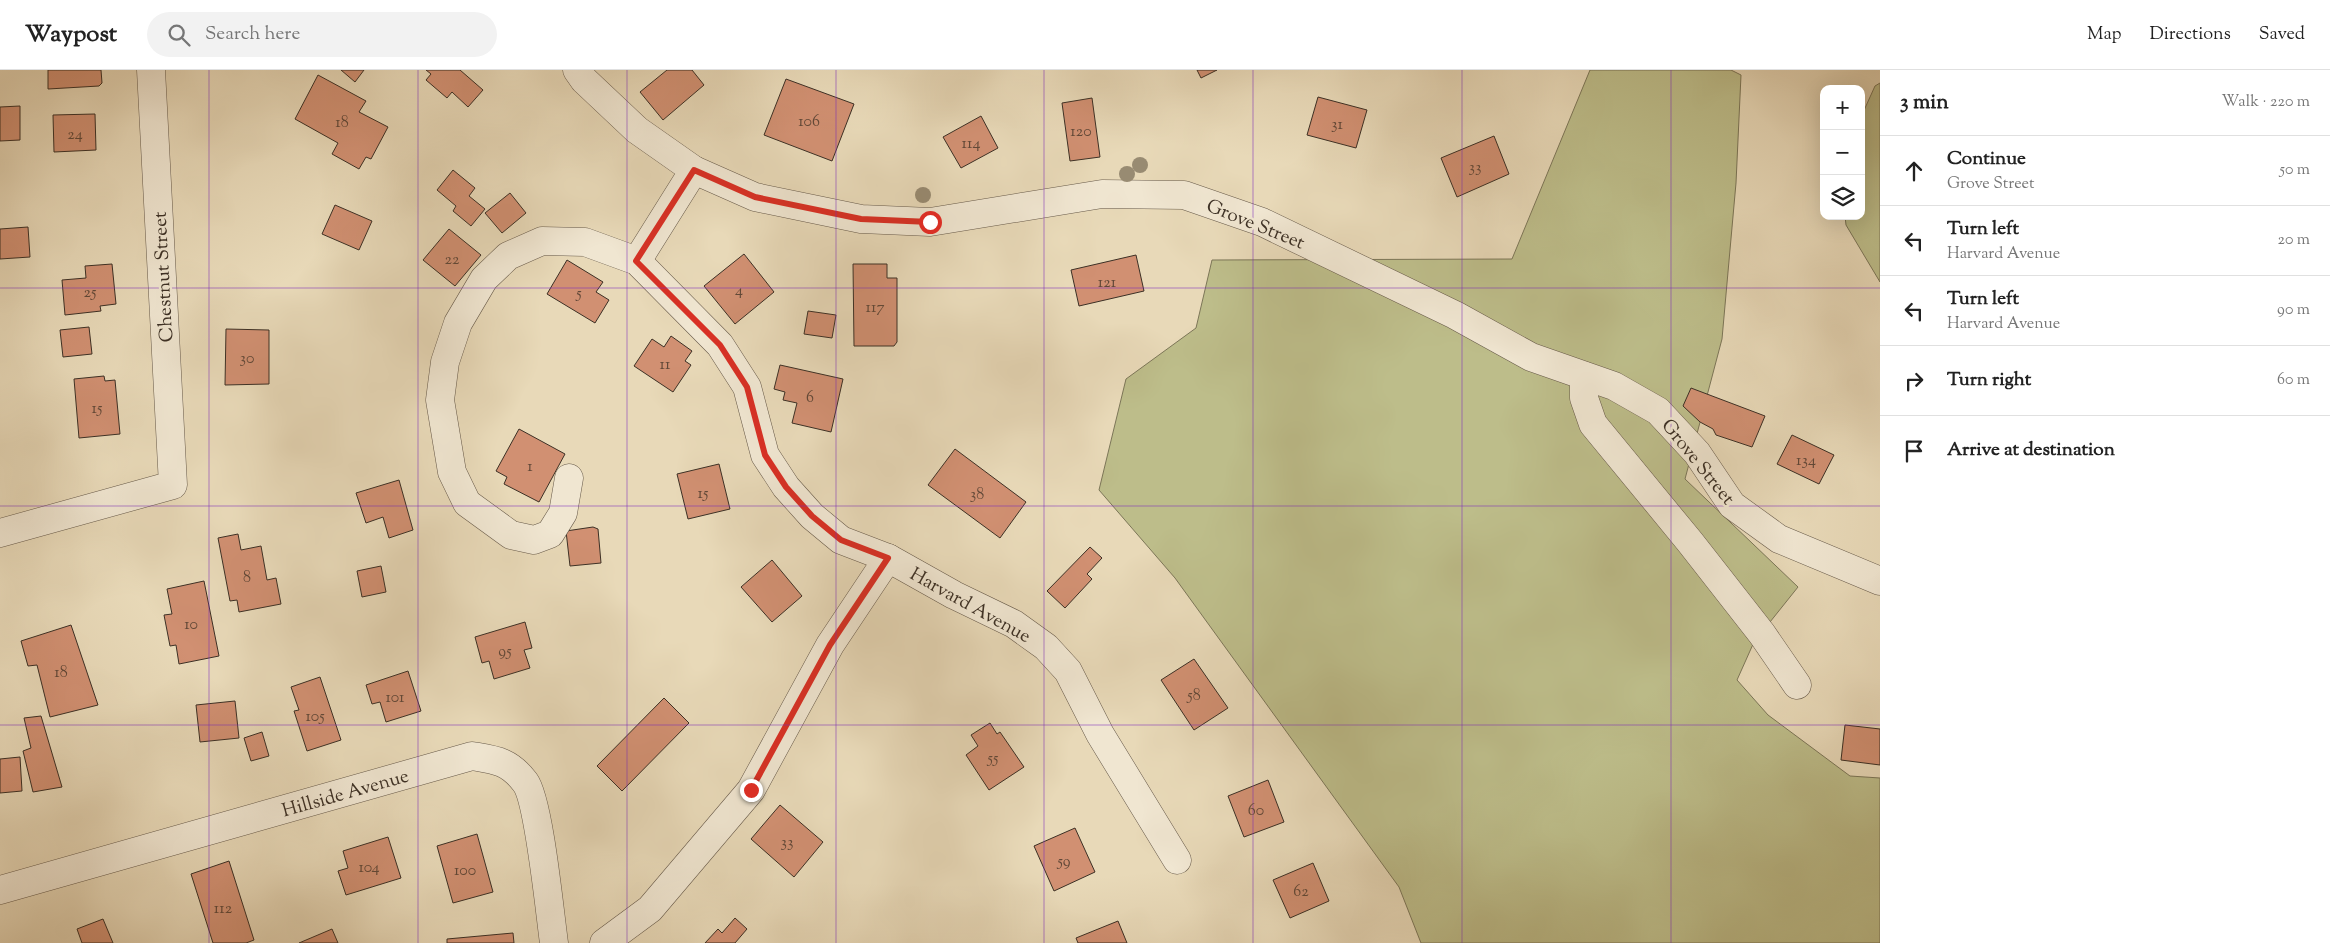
<!DOCTYPE html>
<html lang="en">
<head>
<meta charset="utf-8">
<style>
	body { margin:0; font-family:"Sorts Mill Goudy",serif; background:#f2f2f2; color:#222 }
	.controls { position:absolute; right:15px; top:15px; display:grid; overflow:hidden; border-radius:10px; box-shadow:0 5px 20px #0002 }
	.controls button { width:45px; height:45px; display:grid; place-items:center; padding:0; border:0; border-bottom:1px solid #e0e0e0; background:#fff; color:#222; font:25px sans-serif }
	.stop { position:absolute; width:15px; height:15px; margin:-11px; border:4px solid #d93025; border-radius:50%; background:#fff }
	.stop.end { background:#d93025; border-color:#fff; box-shadow:0 1px 5px #0008 }
	.list { margin:0; padding:0; list-style:none }
	h2 { display:flex; justify-content:space-between; align-items:center; height:65px; margin:0; padding:0 20px; font-size:21px }
	h2 small { font-size:16px; font-weight:400; color:#767676 }
	.list li { display:grid; grid-template-columns:32px 1fr auto; gap:15px; align-items:center; box-sizing:border-box; height:70px; padding:0 20px; border-top:1px solid #e0e0e0 }
	.list b { display:block; font-size:19px; white-space:nowrap }
	.list p { margin:0; font-size:16px; white-space:nowrap; color:#767676 }
	.list em { font-size:16px; font-style:normal; color:#767676 }
	.icon { flex:none; width:28px; height:28px; fill:none; stroke:currentColor; stroke-width:2; stroke-linecap:round; stroke-linejoin:round }
	.map { position:relative; flex:none; width:1880px; height:873px; overflow:hidden }
	header { display:flex; align-items:center; gap:30px; box-sizing:border-box; height:70px; padding:0 25px; background:#fff; border-bottom:1px solid #e0e0e0 }
	header strong { font-size:24px }
	nav { display:flex; gap:28px; margin-inline-start:auto; font-size:18px }
	.search { width:350px; height:45px; background:#f2f2f2; display:flex; align-items:center; gap:12px; box-sizing:border-box; padding:0 18px; border-radius:28px; color:#767676; font-size:19px }
	main { display:flex }
	aside { flex:1; background:#fff }
	.map>svg:first-child { display:block }
</style>
</head>
<body>
<header>
<strong>Waypost</strong>
<div class="search"><svg class="icon" aria-label="search" viewBox="0 0 24 24"><circle cx="10" cy="10" r="6"/><path d="M15 15l6 6"/></svg>Search here</div>
<nav><a>Map</a><a>Directions</a><a>Saved</a></nav>
</header>
<main>
<div class="map">
<svg width="1880" height="873" viewBox="0 0 1880 873">
	<rect width="100%" height="100%" fill="#e8d9b8"/>
	<filter id="stains"><feTurbulence type="fractalNoise" baseFrequency=".004" numOctaves="4"/><feColorMatrix values="0 0 0 0 .2 0 0 0 0 .09 0 0 0 0 .02 0 0 0 .5 -.17"/></filter>
	<radialGradient id="worn" r=".72"><stop offset=".6" stop-color="#630" stop-opacity="0"/><stop offset="1" stop-color="#630" stop-opacity=".3"/></radialGradient>
	<g fill="#bdbd8a" stroke="#7c7658">
		<polygon points="1590,0 1731,0 1741,5 1736,113 1722,269 1685,409 1798,517 1754,572 1737,610 1768,645 1850,706 1880,708 1880,873 1421,873 1399,817 1175,508 1099,420 1126,309 1196,258 1212,190 1512,189"/>
		<polygon points="1880,13 1880,212 1846,155 1845,146 1861,146 1861,47 1875,16"/>
	</g>
	<g fill="#d19072" stroke="#3c3025">
		<polygon points="48,0 101,0 102,13 99,16 48,19"/>
		<polygon points="341,0 364,0 355,12"/>
		<polygon points="426,0 460,0 483,20 468,37 452,22 447,28 426,10 431,4"/>
		<polygon points="667,0 692,0 704,15 663,50 640,22"/>
		<polygon points="1197,0 1217,0 1201,8"/>
		<polygon points="318,5 366,31 359,42 388,57 371,89 366,87 359,99 332,84 338,73 295,49"/>
		<polygon points="786,9 854,34 832,91 764,65"/>
		<polygon points="1318,27 1367,40 1356,78 1307,65"/>
		<polygon points="1092,28 1100,87 1070,91 1062,33"/>
		<polygon points="20,36 20,70 0,71 0,37"/>
		<polygon points="95,44 96,80 54,82 53,45"/>
		<polygon points="981,46 998,78 961,98 943,67"/>
		<polygon points="1494,66 1509,104 1457,127 1441,88"/>
		<polygon points="453,100 475,118 469,126 485,139 471,156 453,141 456,136 437,120"/>
		<polygon points="510,123 526,143 502,163 485,143"/>
		<polygon points="335,135 372,151 359,180 322,164"/>
		<polygon points="28,157 30,187 0,189 0,159"/>
		<polygon points="449,159 481,185 455,216 423,190"/>
		<polygon points="744,184 774,222 735,254 704,216"/>
		<polygon points="1136,185 1144,221 1079,236 1071,200"/>
		<polygon points="567,190 603,212 596,222 609,230 595,253 547,224"/>
		<polygon points="112,194 116,234 100,236 101,241 65,245 62,210 86,208 85,196"/>
		<polygon points="853,194 887,194 887,208 897,208 897,272 894,276 854,276"/>
		<polygon points="808,241 836,245 832,268 804,264"/>
		<polygon points="89,257 92,284 63,287 60,260"/>
		<polygon points="226,259 269,260 269,314 225,315"/>
		<polygon points="671,266 692,281 685,291 691,295 673,322 634,296 652,269 664,277"/>
		<polygon points="780,295 843,309 831,362 792,353 797,333 783,330 785,322 774,319"/>
		<polygon points="104,306 105,311 115,310 120,364 79,368 74,309"/>
		<polygon points="1691,318 1765,346 1752,377 1716,365 1713,359 1700,352 1683,336"/>
		<polygon points="519,359 565,384 539,432 504,414 507,407 496,401"/>
		<polygon points="1792,365 1834,385 1819,414 1777,394"/>
		<polygon points="955,379 1026,432 1000,468 928,415"/>
		<polygon points="719,394 730,439 688,449 677,404"/>
		<polygon points="399,410 413,460 389,468 383,447 366,453 356,423"/>
		<polygon points="593,457 598,459 601,493 570,496 566,461"/>
		<polygon points="238,464 241,480 261,476 267,510 276,508 281,534 239,542 237,530 230,531 218,468"/>
		<polygon points="1090,477 1102,488 1087,504 1092,509 1065,538 1047,521"/>
		<polygon points="772,490 802,526 772,552 741,517"/>
		<polygon points="381,496 386,522 362,527 357,501"/>
		<polygon points="204,511 219,586 179,594 176,575 170,576 164,545 172,544 167,519"/>
		<polygon points="525,552 532,578 524,580 530,598 494,609 489,591 482,593 475,567"/>
		<polygon points="71,555 98,635 50,647 37,595 28,596 21,571"/>
		<polygon points="1194,589 1228,638 1194,660 1161,610"/>
		<polygon points="408,601 421,641 386,652 380,632 372,634 366,615"/>
		<polygon points="320,607 341,670 307,681 294,641 299,640 291,617"/>
		<polygon points="664,628 689,653 622,721 597,696"/>
		<polygon points="235,631 239,668 200,672 196,635"/>
		<polygon points="41,646 62,717 33,722 23,681 31,678 24,648"/>
		<polygon points="990,653 997,664 1000,662 1024,697 989,720 966,685 978,676 971,665"/>
		<polygon points="1845,655 1880,659 1880,695 1841,690"/>
		<polygon points="262,662 269,686 251,691 244,668"/>
		<polygon points="20,687 22,721 0,723 0,689"/>
		<polygon points="1268,710 1284,752 1244,767 1228,726"/>
		<polygon points="780,735 823,772 794,807 751,769"/>
		<polygon points="1075,758 1095,802 1054,821 1034,776"/>
		<polygon points="477,764 493,822 453,833 437,776"/>
		<polygon points="388,767 401,808 346,825 338,801 348,798 343,781"/>
		<polygon points="229,791 254,870 246,873 213,873 191,804"/>
		<polygon points="1313,793 1329,831 1290,848 1273,810"/>
		<polygon points="735,848 747,859 735,873 705,873 718,859 722,863"/>
		<polygon points="103,849 113,873 82,873 77,859"/>
		<polygon points="1118,851 1127,873 1078,873 1076,868"/>
		<polygon points="332,859 338,873 299,873"/>
		<polygon points="513,863 514,873 447,873 447,869"/>
	</g>
	<g fill="none" stroke-linecap="round" stroke-linejoin="round">
		<defs>
			<g id="minor">
				<polyline points="577,0 584,10 637,60 694,100 755,127 861,149 930,152 1102,124 1184,125 1262,152 1455,245 1531,287 1614,316 1658,341 1697,383 1732,435 1779,469 1880,511"/>
				<polyline points="637,191 694,100"/>
				<polyline points="1584,306 1584,328 1593,354 1690,472 1762,564 1797,615"/>
				<polyline points="569,408 563,443 550,464 534,470 511,465 467,433 452,402 440,330 445,292 458,253 484,209 508,186 542,171 585,172 637,191 720,275 747,317 765,385 786,417 812,446 841,470 888,488 954,525 1014,554 1046,577 1068,601 1100,664 1177,790"/>
				<polyline points="0,463 173,415 151,0"/>
				<path d="M0 820 472 686C496 690 509 691 525 712 539 730 550 845 554 873"/>
				<polyline points="604,873 650,839 751,720 830,575 888,488"/>
			</g>
		</defs>
		<use href="#minor" stroke="#675a4a" stroke-width="29"/>
		<use href="#minor" stroke="#f0e6d1" stroke-width="28"/>
	</g>
	<g fill="#988b72">
		<circle cx="1140" cy="95" r="8"/>
		<circle cx="1127" cy="104" r="8"/>
		<circle cx="923" cy="125" r="8"/>
	</g>
	<g fill="none" stroke-linecap="round" stroke-linejoin="round">
		<polyline stroke="#d93025" stroke-width="6" points="751,720 830,575 888,488 841,470 812,446 786,417 765,385 747,317 720,275 636,191 694,100 755,127 861,149 930,152"/>
	</g>
	<path fill="none" stroke="#7b2cbf" stroke-width="1" stroke-opacity="0.55" d="M209 0V873M418 0V873M627 0V873M836 0V873M1044 0V873M1253 0V873M1462 0V873M1671 0V873M0 218H1880M0 436H1880M0 655H1880"/>
	<g text-anchor="middle" stroke-width="5" stroke-linejoin="round" paint-order="stroke">
		<g font-size="16" fill="#614838">
			<text x="809" y="56">106</text>
			<text x="342" y="57">18</text>
			<text x="1337" y="59">31</text>
			<text x="1081" y="66">120</text>
			<text x="75" y="69">24</text>
			<text x="971" y="78">114</text>
			<text x="1475" y="102">33</text>
			<text x="452" y="194">22</text>
			<text x="1107" y="217">121</text>
			<text x="739" y="225">4</text>
			<text x="90" y="227">25</text>
			<text x="579" y="228">5</text>
			<text x="875" y="242">117</text>
			<text x="247" y="293">30</text>
			<text x="665" y="299">11</text>
			<text x="810" y="332">6</text>
			<text x="97" y="343">15</text>
			<text x="1806" y="395">134</text>
			<text x="530" y="401">1</text>
			<text x="703" y="428">15</text>
			<text x="977" y="429">38</text>
			<text x="247" y="512">8</text>
			<text x="191" y="559">10</text>
			<text x="505" y="586">95</text>
			<text x="61" y="607">18</text>
			<text x="1194" y="630">58</text>
			<text x="395" y="632">101</text>
			<text x="315" y="651">105</text>
			<text x="993" y="693">55</text>
			<text x="1256" y="745">60</text>
			<text x="787" y="777">33</text>
			<text x="1064" y="796">59</text>
			<text x="369" y="802">104</text>
			<text x="465" y="805">100</text>
			<text x="1301" y="826">62</text>
			<text x="223" y="843">112</text>
		</g>
		<g font-size="19" fill="#3c3025" stroke="#f0e6d1">
			<text transform="translate(1256 153) rotate(22)" y="7">Grove Street</text>
			<text transform="translate(162 207) rotate(-93)" y="7">Chestnut Street</text>
			<text transform="translate(1699 391) rotate(51)" y="7">Grove Street</text>
			<text transform="translate(971 534) rotate(29)" y="7">Harvard Avenue</text>
			<text transform="translate(345 722) rotate(-16)" y="7">Hillside Avenue</text>
		</g>
	</g>
	<rect width="100%" height="100%" filter="url(#stains)"/>
	<rect width="100%" height="100%" fill="url(#worn)"/>
</svg>
<div class="controls">
<button>+</button>
<button>−</button>
<button><svg class="icon" aria-label="layers" viewBox="0 0 24 24"><path d="M12 4l9 5-9 5-9-5zM3 14l9 5 9-5"/></svg></button>
</div>
<div class="stop" style="left:930px;top:152px"></div>
<div class="stop end" style="left:751px;top:720px"></div>
</div>
<aside>
<h2>3 min<small>Walk · 220 m</small></h2>
<ul class="list">
<li><svg class="icon" aria-label="ahead" viewBox="0 0 24 24"><path d="M12 20V5M6 11l6-6 6 6"/></svg><div><b>Continue</b><p>Grove Street</p></div><em>50 m</em></li>
<li><svg class="icon" aria-label="left" viewBox="0 0 24 24"><path d="M17 20v-9H6M10 6l-5 5 5 5"/></svg><div><b>Turn left</b><p>Harvard Avenue</p></div><em>20 m</em></li>
<li><svg class="icon" aria-label="left" viewBox="0 0 24 24"><path d="M17 20v-9H6M10 6l-5 5 5 5"/></svg><div><b>Turn left</b><p>Harvard Avenue</p></div><em>90 m</em></li>
<li><svg class="icon" aria-label="right" viewBox="0 0 24 24"><path d="M7 20v-9h11M14 6l5 5-5 5"/></svg><div><b>Turn right</b></div><em>60 m</em></li>
<li><svg class="icon" aria-label="arrive" viewBox="0 0 24 24"><path d="M6 21V4h12l-3 4 3 4H6"/></svg><div><b>Arrive at destination</b></div></li>
</ul>
</aside>
</main>
</body>
</html>
